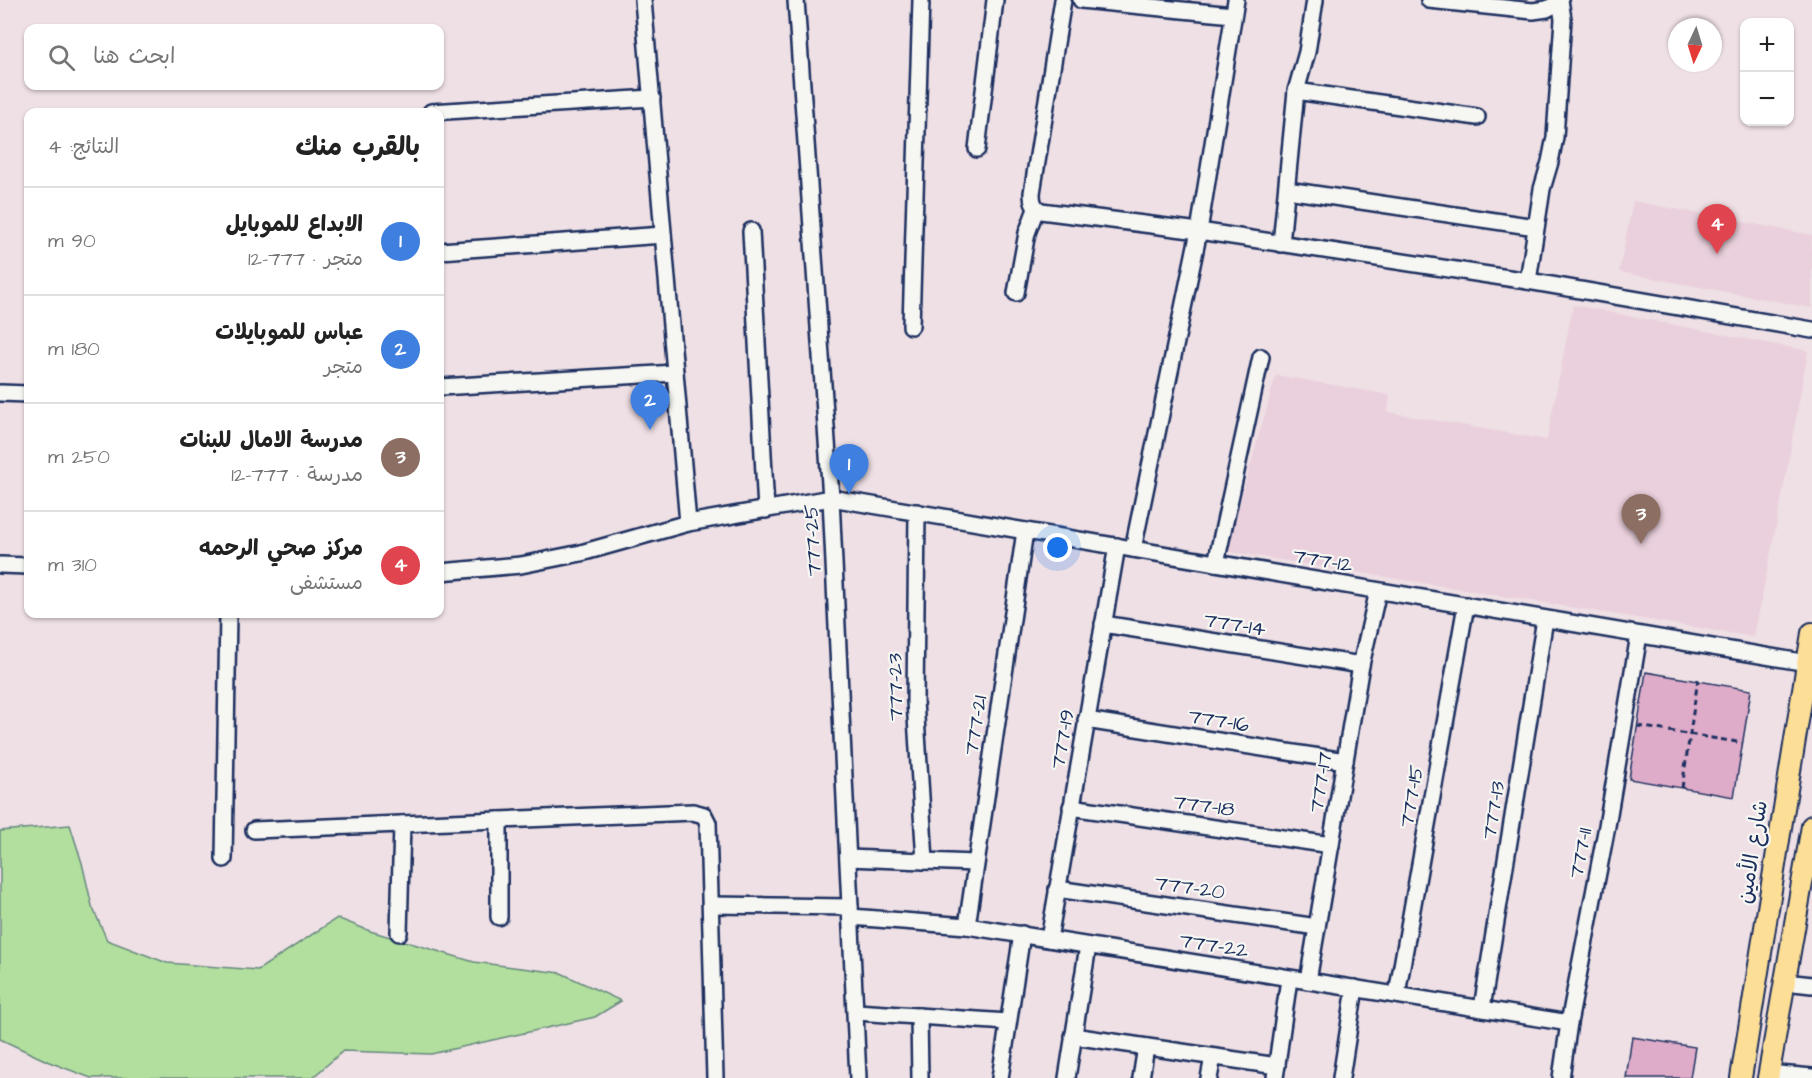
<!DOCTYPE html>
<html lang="ar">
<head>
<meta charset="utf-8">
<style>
	body { margin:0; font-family:"Architects Daughter","Playpen Sans Arabic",sans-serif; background:#f2f2f2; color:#222; direction:rtl }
	.controls { position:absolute; right:18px; top:18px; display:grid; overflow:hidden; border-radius:12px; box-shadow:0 2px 4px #0004 }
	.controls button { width:54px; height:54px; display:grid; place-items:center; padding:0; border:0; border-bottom:2px solid #e0e0e0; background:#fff; color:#222; font:30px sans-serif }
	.compass { position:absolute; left:1668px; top:18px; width:54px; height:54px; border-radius:50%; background:#fff; box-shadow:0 2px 4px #0004; rotate:184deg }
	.you { position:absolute; left:1058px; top:548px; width:21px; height:21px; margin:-15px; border:4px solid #fff; border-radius:50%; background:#1a73e8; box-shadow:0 0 0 9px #1a73e833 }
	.badge { display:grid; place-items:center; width:39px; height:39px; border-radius:50%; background:#c8321e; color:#fff; font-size:20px; font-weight:700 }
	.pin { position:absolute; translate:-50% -50px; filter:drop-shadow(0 2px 3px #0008) }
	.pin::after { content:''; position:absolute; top:32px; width:21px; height:18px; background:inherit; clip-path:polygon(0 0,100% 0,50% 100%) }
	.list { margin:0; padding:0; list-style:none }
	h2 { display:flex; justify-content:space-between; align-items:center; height:78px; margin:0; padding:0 24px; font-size:26px }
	h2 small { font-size:20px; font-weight:400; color:#767676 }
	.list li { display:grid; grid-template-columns:39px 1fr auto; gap:18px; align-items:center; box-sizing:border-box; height:108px; padding:0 24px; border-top:2px solid #e0e0e0 }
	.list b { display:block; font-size:22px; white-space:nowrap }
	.list p { margin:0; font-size:20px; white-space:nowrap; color:#767676 }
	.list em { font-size:20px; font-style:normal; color:#767676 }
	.icon { flex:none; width:33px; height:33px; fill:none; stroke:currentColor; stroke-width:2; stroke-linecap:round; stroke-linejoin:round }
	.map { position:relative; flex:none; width:1812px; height:1078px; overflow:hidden; direction:ltr }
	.search { position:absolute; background:#fff; box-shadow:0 2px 4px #0004; left:24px; top:24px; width:420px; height:66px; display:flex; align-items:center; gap:15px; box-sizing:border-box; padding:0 21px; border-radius:12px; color:#767676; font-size:22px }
	.panel { position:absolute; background:#fff; box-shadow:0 2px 4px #0004; left:24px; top:108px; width:420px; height:510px; border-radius:12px; direction:rtl }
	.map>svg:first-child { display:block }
</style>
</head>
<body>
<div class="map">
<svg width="1812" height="1078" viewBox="0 0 1812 1078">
	<rect width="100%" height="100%" fill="#efe0e5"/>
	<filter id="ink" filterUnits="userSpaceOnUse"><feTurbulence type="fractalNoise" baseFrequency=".0167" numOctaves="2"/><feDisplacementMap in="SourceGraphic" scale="12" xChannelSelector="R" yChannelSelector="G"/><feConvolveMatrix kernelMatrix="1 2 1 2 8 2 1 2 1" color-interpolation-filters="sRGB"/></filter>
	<g filter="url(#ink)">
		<g fill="#ead0dc">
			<polygon points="1633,201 1812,235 1812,308 1619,272"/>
			<polygon points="1573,305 1808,351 1784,486 1754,637 1226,551 1276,375 1390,395 1388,412 1547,440"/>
		</g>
		<polygon fill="#b2df9d" stroke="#66877e" stroke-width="1.5" points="70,825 82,863 92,906 107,940 167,963 258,970 337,918 370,931 474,962 561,973 621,1001 595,1017 431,1054 343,1051 312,1078 91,1078 49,1062 0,1039 0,831"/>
		<g fill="#deabc8" stroke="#1b2f5e" stroke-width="1.5">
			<polygon points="1646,672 1751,690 1734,797 1629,779"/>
			<polygon points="1632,1037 1695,1047 1690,1078 1626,1078"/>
		</g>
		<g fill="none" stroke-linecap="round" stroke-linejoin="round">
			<defs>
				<g id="minor">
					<polyline points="643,0 688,523"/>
					<polyline points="796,0 831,498 858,1078"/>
					<path d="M1063 0 1032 193C1032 201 1033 207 1041 211L1199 231 1528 281 1812 330"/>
					<polyline points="1081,0 1233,15"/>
					<polyline points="1429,0 1533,11 1547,9 1560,2"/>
					<polyline points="1296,91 1477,117"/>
					<polyline points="431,112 652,98"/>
					<polyline points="977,149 995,0"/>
					<polyline points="1287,190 1536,227"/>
					<polyline points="751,231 766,510"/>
					<polyline points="1281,244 1296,91 1307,52 1315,0"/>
					<polyline points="440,251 663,235"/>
					<polyline points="1528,281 1542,189 1550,162 1555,137 1563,19 1560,0"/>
					<polyline points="1016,293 1027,233 1036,209"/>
					<polyline points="911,326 921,0"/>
					<polyline points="440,387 675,373"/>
					<polyline points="0,393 28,394"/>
					<polyline points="917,512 915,701 925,861"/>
					<polyline points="1133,549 1199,231 1236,0"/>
					<polyline points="1216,563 1261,357"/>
					<polyline points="0,565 28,566"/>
					<polyline points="440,572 521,565 581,553 688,523 831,498 1807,663"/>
					<polyline points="1103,624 1361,665"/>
					<polyline points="1086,720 1345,761"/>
					<polyline points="1071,807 1331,845"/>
					<polyline points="254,830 693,812 704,815 708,823 715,1078"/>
					<polyline points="848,858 975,863"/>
					<polyline points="224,859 228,614"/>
					<polyline points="1057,889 1317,927"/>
					<polyline points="711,905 850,907"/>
					<polyline points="499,917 499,820"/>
					<polyline points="851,917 967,926 1569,1023"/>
					<polyline points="967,926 1025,531"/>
					<polyline points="399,933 402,824"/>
					<polyline points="1049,939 1117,546"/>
					<polyline points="1308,981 1361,665 1378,591"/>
					<polyline points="1785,982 1812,985"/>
					<polyline points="1397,994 1466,605"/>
					<polyline points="1482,1008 1545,619"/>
					<polyline points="856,1012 1008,1022"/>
					<polyline points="919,1016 920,1078"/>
					<polyline points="1073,1036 1277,1066"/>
					<polyline points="1769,1073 1812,1077"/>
					<polyline points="1000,1078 1022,934"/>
					<polyline points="1067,1078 1088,946"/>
					<polyline points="1141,1078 1146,1047"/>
					<polyline points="1209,1078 1213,1057"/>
					<polyline points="1275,1078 1289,979"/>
					<polyline points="1341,1078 1355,988"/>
					<polyline points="1561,1078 1569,1023 1607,826 1639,635"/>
				</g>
				<g id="major">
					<polyline points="1741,1078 1812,633"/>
					<polyline points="1768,1078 1812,826"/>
				</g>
			</defs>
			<use href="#minor" stroke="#1b2f5e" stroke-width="20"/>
			<use href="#major" stroke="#1b2f5e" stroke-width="24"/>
			<g stroke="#1b2f5e" stroke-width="3" stroke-dasharray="6 4.5" stroke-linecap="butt">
				<polyline points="1638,726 1743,743"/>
				<polyline points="1682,788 1698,679"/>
			</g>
			<use href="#minor" stroke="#f6f6f2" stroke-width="15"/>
			<use href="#major" stroke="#fdde96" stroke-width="20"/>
		</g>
	</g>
	<g text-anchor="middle" stroke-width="4.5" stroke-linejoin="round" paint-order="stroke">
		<g font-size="21" fill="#1b2f5e" stroke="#f6f6f2">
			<text transform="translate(812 540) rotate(-93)" y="7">777-25</text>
			<text transform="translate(1323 560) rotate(10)" y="7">777-12</text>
			<text transform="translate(1235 624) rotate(9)" y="7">777-14</text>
			<text transform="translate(895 687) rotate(-91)" y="7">777-23</text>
			<text transform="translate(1219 720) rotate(9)" y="7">777-16</text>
			<text transform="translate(975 725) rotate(-81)" y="7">777-21</text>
			<text transform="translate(1062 739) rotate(-80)" y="7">777-19</text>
			<text transform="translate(1320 782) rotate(-81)" y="7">777-17</text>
			<text transform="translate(1411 796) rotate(-80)" y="7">777-15</text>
			<text transform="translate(1204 805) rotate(8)" y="7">777-18</text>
			<text transform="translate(1493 810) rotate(-81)" y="7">777-13</text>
			<text transform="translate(1752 852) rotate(-81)" y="7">شارع الأمين</text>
			<text transform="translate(1580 853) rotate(-79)" y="7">777-11</text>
			<text transform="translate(1190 887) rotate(8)" y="7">777-20</text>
			<text transform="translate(1214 945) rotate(9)" y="7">777-22</text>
		</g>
	</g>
</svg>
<div class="controls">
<button>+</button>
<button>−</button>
</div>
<svg class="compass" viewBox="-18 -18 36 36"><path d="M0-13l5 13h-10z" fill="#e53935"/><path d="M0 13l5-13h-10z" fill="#767676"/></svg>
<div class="you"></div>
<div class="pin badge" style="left:849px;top:494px;background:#3f7fe0">1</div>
<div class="pin badge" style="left:650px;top:430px;background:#3f7fe0">2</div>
<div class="pin badge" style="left:1641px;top:544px;background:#8d6e63">3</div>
<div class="pin badge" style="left:1717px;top:254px;background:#e0444e">4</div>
<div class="search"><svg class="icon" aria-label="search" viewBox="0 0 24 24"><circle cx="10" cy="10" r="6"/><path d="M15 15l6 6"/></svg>ابحث هنا</div>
<section class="panel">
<h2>بالقرب منك<small>النتائج: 4</small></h2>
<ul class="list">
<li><span class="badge" style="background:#3f7fe0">1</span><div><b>الابداع للموبايل</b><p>متجر · 777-12</p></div><em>90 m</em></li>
<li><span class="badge" style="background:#3f7fe0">2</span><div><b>عباس للموبايلات</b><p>متجر</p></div><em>180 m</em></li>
<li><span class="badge" style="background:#8d6e63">3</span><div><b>مدرسة الامال للبنات</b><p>مدرسة · 777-12</p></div><em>250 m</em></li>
<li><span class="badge" style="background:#e0444e">4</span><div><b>مركز صحي الرحمه</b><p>مستشفى</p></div><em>310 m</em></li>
</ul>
</section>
</div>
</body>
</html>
